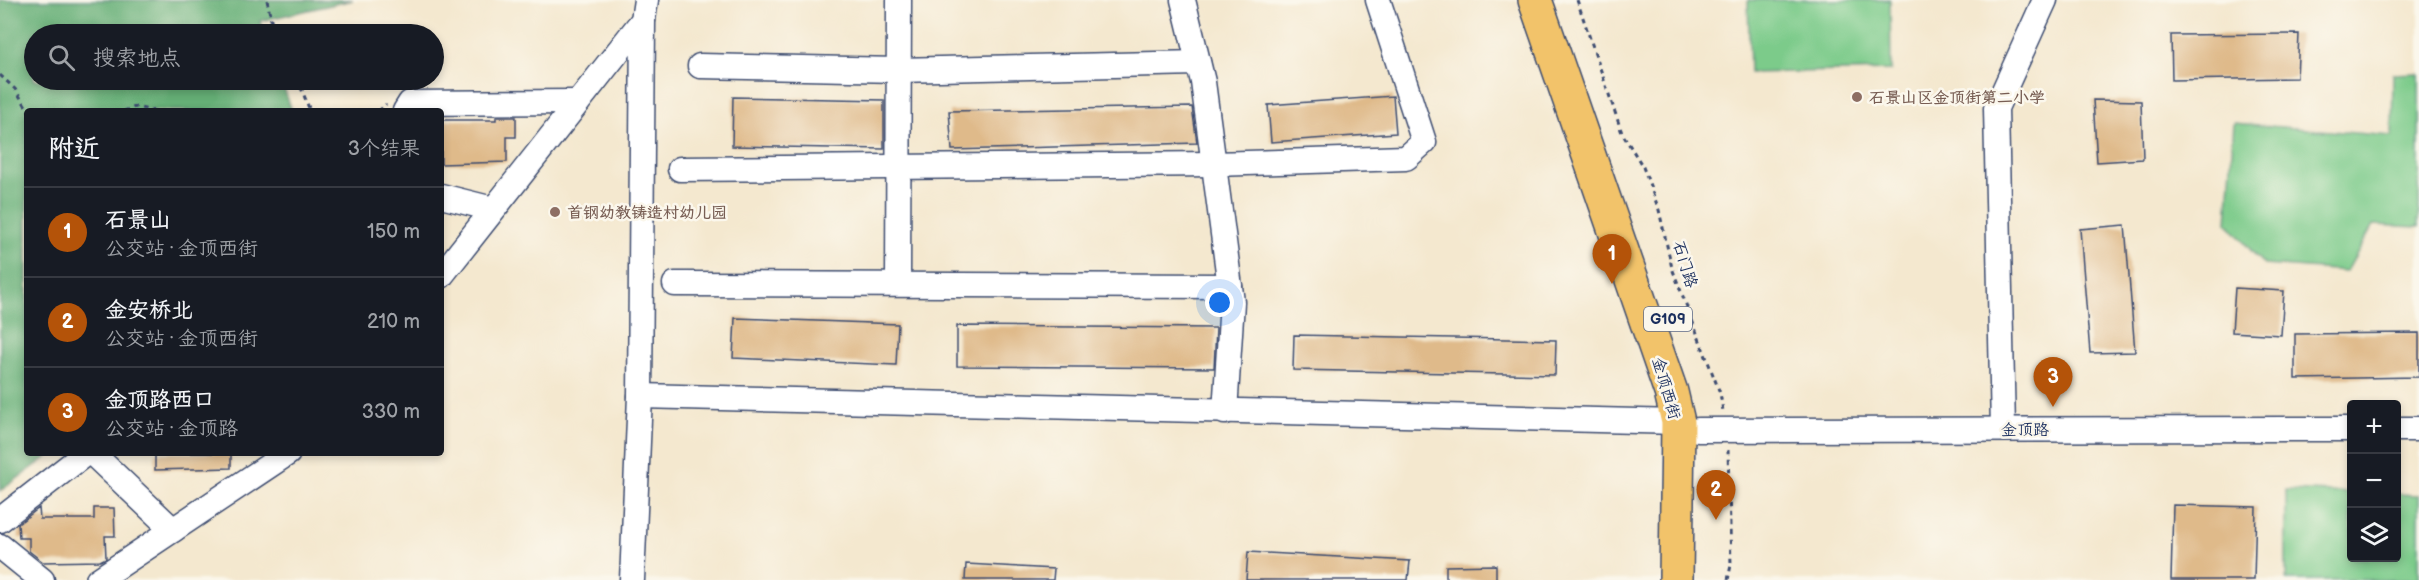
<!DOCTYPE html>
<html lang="zh">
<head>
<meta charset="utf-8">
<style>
	body { margin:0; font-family:"Balsamiq Sans","LXGW WenKai TC",sans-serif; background:#242831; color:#f1f3f6 }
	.controls { position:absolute; right:18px; bottom:18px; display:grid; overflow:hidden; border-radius:6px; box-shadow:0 3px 9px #0003 }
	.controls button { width:54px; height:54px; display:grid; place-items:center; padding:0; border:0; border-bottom:2px solid #363941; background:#171b24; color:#f1f3f6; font:30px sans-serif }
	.you { position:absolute; left:1220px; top:303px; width:21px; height:21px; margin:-15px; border:4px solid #fff; border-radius:50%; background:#1a73e8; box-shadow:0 0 0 9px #1a73e833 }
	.badge { display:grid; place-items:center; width:39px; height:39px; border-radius:50%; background:#b45309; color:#fff; font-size:20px; font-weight:700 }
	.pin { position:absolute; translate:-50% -50px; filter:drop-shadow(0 2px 3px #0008) }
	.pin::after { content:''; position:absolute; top:32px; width:21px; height:18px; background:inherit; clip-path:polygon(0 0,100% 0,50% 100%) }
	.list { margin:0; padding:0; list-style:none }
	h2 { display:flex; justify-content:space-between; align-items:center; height:78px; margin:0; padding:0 24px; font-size:26px }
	h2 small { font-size:20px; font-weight:400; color:#9ea1a6 }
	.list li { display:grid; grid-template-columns:39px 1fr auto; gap:18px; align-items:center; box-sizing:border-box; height:90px; padding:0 24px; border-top:2px solid #363941 }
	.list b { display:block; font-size:22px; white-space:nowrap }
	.list p { margin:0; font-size:20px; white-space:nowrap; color:#9ea1a6 }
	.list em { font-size:20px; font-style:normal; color:#9ea1a6 }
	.icon { flex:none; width:33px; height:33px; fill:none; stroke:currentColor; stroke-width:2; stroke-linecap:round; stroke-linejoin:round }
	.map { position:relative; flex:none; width:2419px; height:580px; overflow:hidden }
	.search { position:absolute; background:#171b24; box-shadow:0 3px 9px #0003; left:24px; top:24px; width:420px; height:66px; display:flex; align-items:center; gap:15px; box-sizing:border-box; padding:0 21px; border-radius:33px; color:#9ea1a6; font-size:22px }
	.panel { position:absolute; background:#171b24; box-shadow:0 3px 9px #0003; left:24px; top:108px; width:420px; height:348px; border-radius:6px }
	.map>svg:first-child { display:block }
</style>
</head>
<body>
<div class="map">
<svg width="2419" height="580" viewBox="0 0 2419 580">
	<rect width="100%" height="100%" fill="#fbf7ec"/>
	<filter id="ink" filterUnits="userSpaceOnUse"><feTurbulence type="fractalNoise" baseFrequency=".0167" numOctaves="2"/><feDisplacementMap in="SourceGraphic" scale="12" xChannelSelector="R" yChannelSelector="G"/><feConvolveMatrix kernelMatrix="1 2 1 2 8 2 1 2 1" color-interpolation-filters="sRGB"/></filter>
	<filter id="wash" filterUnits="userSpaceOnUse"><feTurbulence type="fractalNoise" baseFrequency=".008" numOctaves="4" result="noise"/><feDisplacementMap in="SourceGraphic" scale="24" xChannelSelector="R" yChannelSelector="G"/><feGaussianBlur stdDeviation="1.35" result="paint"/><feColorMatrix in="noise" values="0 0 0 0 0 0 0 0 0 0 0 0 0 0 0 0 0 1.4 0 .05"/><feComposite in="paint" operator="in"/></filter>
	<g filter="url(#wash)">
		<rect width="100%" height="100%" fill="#f4e8cf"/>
		<g fill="#7ccb8a" stroke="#4c7d74" stroke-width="1.5">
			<polygon points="1748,0 1890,0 1891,70 1750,73"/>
			<polygon points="2419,73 2419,227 2373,225 2347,271 2264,265 2227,223 2234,123 2392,136 2393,74"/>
			<polygon points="2286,490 2351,493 2352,558 2396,558 2397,494 2419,495 2419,580 2286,580"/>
		</g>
		<polygon fill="#65af76" stroke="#406f6a" stroke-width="1.5" points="0,0 353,0 260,21 265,34 34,34 34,80 281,80 292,111 27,111 27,453 53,453 0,491"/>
		<g id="blocks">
			<g fill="#dfba8a">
				<polygon points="2299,34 2297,78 2172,80 2171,35"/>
				<polygon points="1393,96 1396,133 1271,142 1268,105"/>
				<polygon points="733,97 884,100 884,149 732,146"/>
				<polygon points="2093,100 2141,101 2143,159 2097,162"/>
				<polygon points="1192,107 1197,143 952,150 949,111"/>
				<polygon points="496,117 516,117 516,137 507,137 507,162 441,164 441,120 496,120"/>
				<polygon points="2125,225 2135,352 2090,353 2080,229"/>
				<polygon points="2235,288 2284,291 2281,335 2232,332"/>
				<polygon points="735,318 898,324 896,365 733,358"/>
				<polygon points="957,326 1216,328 1214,368 957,366"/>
				<polygon points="2419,333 2419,377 2295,379 2295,334"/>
				<polygon points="1294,335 1556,340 1555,375 1293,370"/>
				<polygon points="155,453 231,453 231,468 155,470"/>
				<polygon points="2173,505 2256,507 2254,580 2171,580"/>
				<polygon points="39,508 40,519 94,519 94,508 114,508 115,536 105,536 106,558 100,561 43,562 29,551 29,538 19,538 18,524"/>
				<polygon points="1248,552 1410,561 1408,580 1246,580"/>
				<polygon points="966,564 1054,569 1053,580 965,580"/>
				<polygon points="1496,565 1496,580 1446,580 1446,566"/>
			</g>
		</g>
	</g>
	<g filter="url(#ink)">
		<use href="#blocks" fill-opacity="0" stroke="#3c4b6f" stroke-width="1.5"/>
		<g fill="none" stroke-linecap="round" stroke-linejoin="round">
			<defs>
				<g id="minor">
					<polyline points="1183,0 1203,82 1232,302 1225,412"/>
					<polyline points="700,66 898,70 1198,63"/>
					<polyline points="405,111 410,103 578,102"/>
					<polyline points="680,169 1214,164 1406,158 1424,142 1378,0"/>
					<polyline points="441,196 493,209"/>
					<polyline points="441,276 643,20 646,0"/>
					<polyline points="675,284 1230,286"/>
					<polyline points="898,284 899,0"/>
					<polyline points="640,396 1678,422"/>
					<polyline points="2003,429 1996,108 2045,0"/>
					<polyline points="2396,429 2419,429"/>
					<polyline points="1698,430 2352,429"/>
					<polyline points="92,453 173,530"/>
					<polyline points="0,520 86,453"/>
					<polyline points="0,546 42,580"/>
					<polyline points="98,580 288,453"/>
					<polyline points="632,580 640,396 643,20"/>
				</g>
				<polyline id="highway" points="1535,0 1671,392 1678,422 1676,580"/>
			</defs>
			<use href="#minor" stroke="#3c4b6f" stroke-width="27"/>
			<use href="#highway" stroke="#3c4b6f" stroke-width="36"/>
			<g stroke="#3c4b6f" stroke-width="3" stroke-dasharray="4.5 4.5" stroke-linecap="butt">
				<polyline points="267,0 274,34"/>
				<polyline points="1577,0 1622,133 1643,167 1659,210 1672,268 1720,393 1723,411"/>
				<polyline points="0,75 15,89 29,111"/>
				<polyline points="295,80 302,90 310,111"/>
				<polyline points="124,111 135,107 155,111"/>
				<polyline points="379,111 386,104"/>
				<polyline points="1728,580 1731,565 1728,450"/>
			</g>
			<use href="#minor" stroke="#fff" stroke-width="24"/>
			<use href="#highway" stroke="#f2c36a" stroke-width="33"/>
		</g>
	</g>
	<g fill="#8d6e63" stroke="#fbf7ec" stroke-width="2">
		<circle cx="1857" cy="97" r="6"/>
		<circle cx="555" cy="212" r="6"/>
	</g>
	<g text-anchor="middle" stroke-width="5" stroke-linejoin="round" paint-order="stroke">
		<rect fill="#fbf7ec" stroke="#5e6b89" stroke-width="1.5" x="1644" y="307" width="48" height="24" rx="4.5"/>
		<g font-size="15" font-weight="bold" fill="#1b2f5e">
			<text x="1668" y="324">G109</text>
		</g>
		<g font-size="16" font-weight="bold" fill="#785e54" stroke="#fbf7ec" text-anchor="start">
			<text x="1869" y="103">石景山区金顶街第二小学</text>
			<text x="567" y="218">首钢幼教铸造村幼儿园</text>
		</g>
		<g font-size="16" fill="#1b2f5e" stroke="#fbf7ec">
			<text transform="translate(1686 264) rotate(73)" y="6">石门路</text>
			<text transform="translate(1667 388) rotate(74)" y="6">金顶西街</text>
			<text x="2025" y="435">金顶路</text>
		</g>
	</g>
</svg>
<div class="controls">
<button>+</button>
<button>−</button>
<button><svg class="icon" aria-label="layers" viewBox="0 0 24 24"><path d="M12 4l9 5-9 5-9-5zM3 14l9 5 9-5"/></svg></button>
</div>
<div class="you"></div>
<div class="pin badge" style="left:1612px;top:284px">1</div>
<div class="pin badge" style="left:1716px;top:520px">2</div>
<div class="pin badge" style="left:2053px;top:407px">3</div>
<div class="search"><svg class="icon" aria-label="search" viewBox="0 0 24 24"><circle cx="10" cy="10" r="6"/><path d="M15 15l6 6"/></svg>搜索地点</div>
<section class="panel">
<h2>附近<small>3个结果</small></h2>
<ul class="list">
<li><span class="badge">1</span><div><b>石景山</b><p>公交站 · 金顶西街</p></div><em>150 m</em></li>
<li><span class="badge">2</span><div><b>金安桥北</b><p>公交站 · 金顶西街</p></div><em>210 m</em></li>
<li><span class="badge">3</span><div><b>金顶路西口</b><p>公交站 · 金顶路</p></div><em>330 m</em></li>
</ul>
</section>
</div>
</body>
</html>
